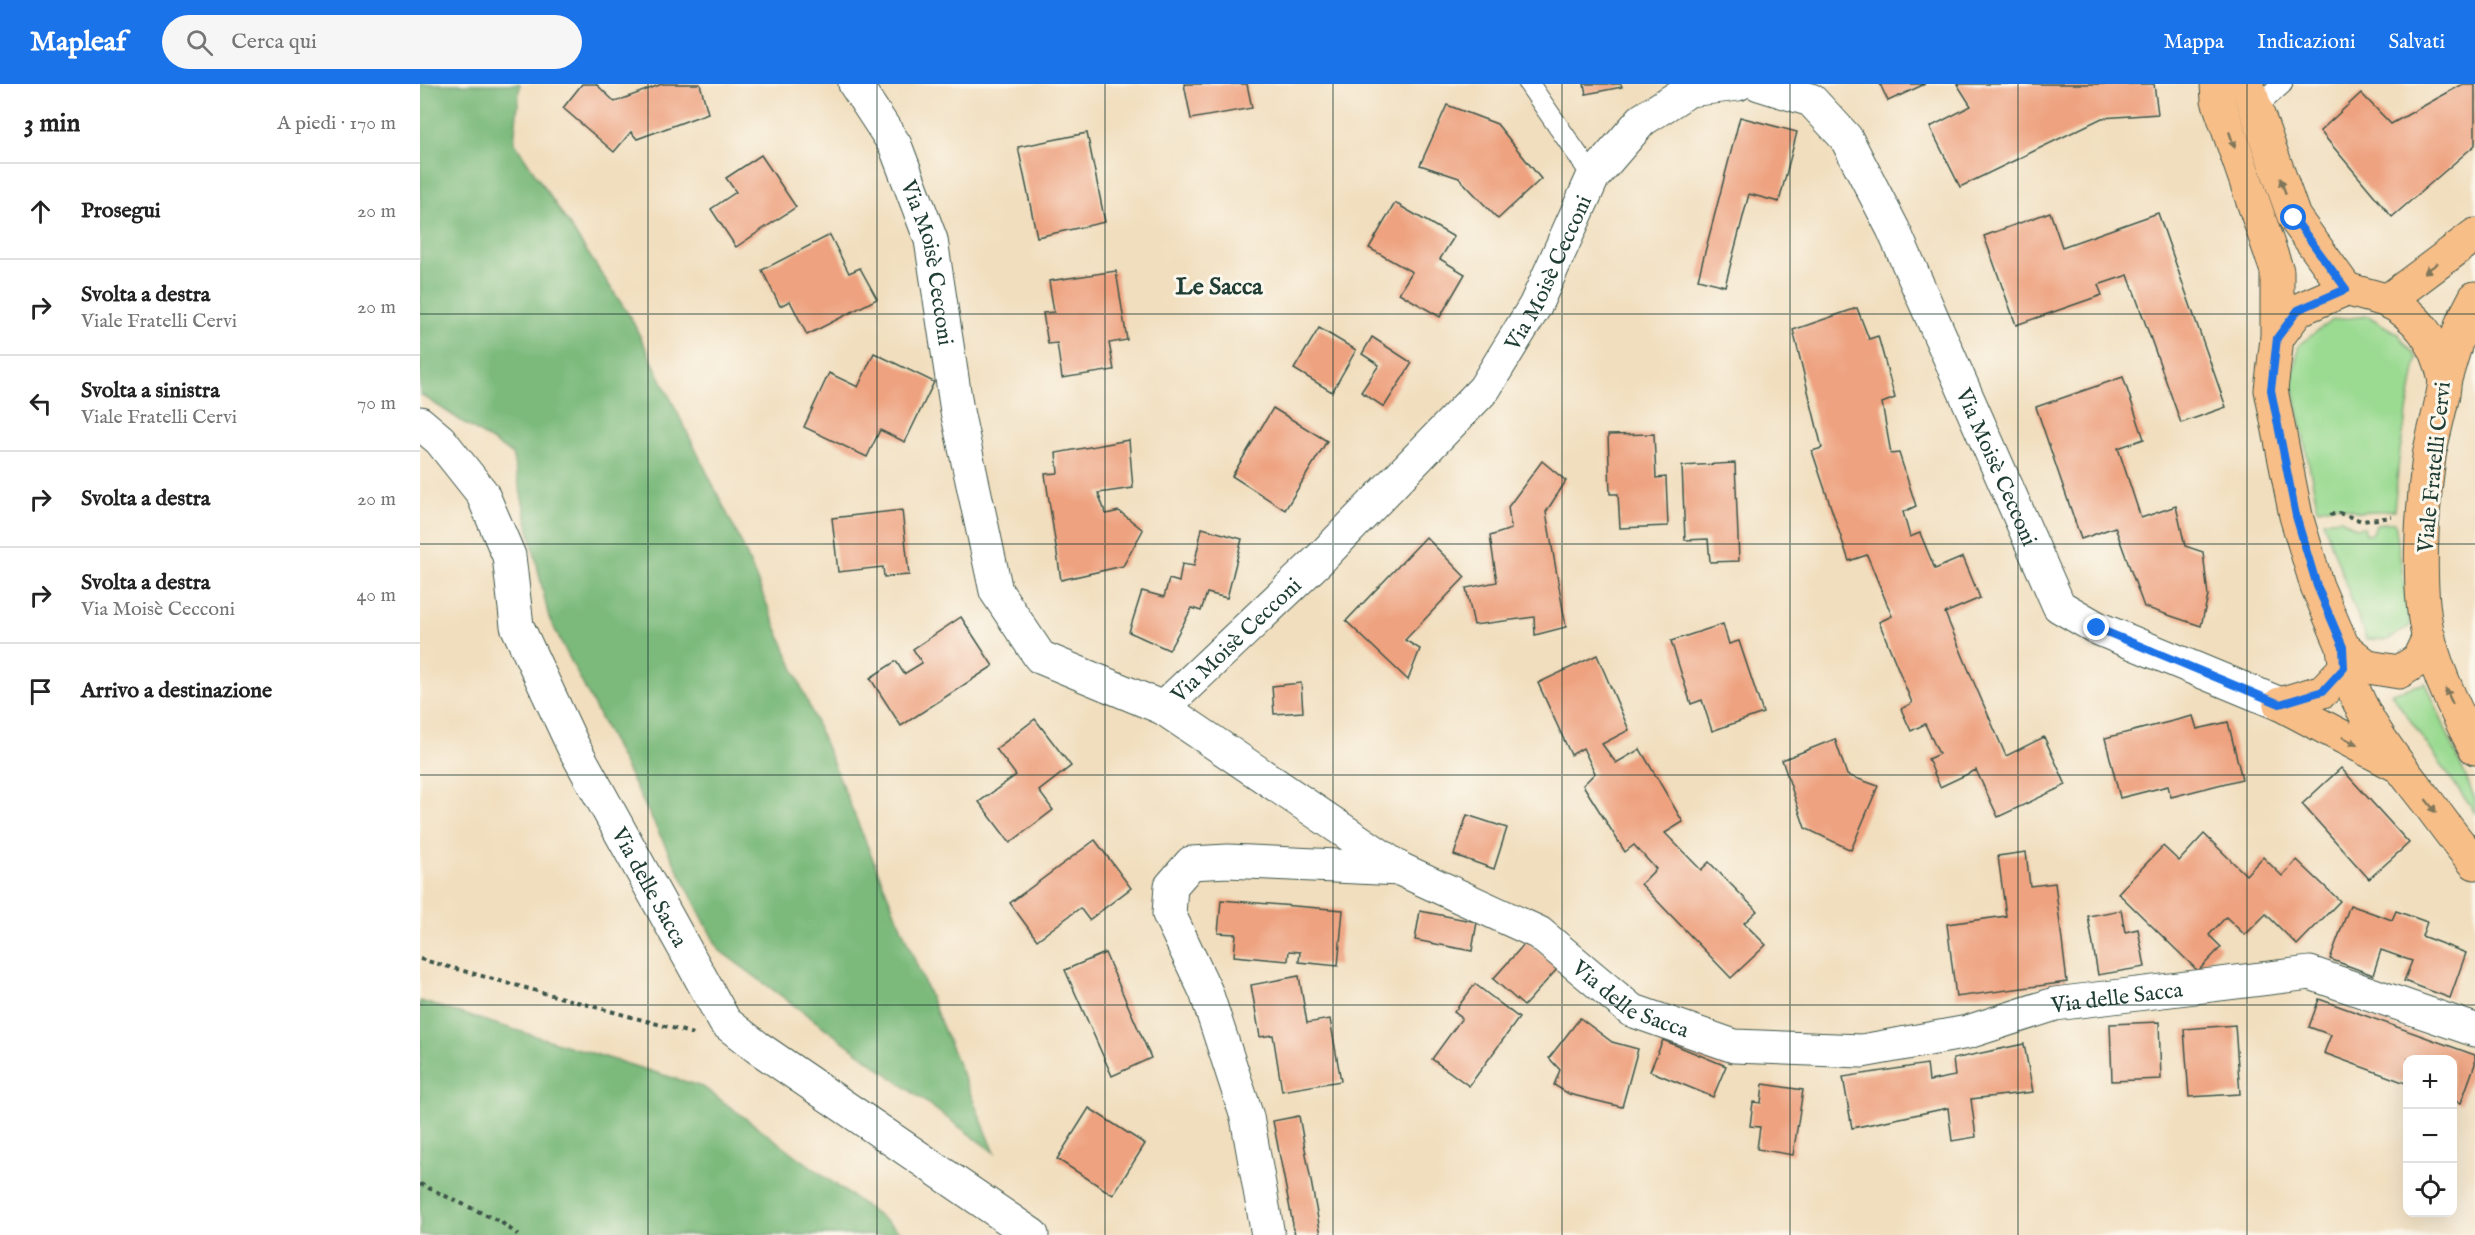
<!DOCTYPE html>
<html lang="it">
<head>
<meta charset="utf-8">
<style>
	body { margin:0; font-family:"IM FELL English",serif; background:#f6f6f6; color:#222 }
	.controls { position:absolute; right:18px; bottom:18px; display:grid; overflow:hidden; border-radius:12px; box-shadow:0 6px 24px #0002 }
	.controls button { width:54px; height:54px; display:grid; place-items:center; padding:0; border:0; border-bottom:2px solid #e0e0e0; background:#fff; color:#222; font:30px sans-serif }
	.stop { position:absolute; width:18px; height:18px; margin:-14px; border:4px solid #1a73e8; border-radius:50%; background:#fff }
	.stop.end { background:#1a73e8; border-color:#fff; box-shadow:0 2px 6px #0008 }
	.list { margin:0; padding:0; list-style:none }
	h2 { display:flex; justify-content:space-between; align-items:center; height:78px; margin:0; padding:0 24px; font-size:26px }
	h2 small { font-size:20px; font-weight:400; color:#767676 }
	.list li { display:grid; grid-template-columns:39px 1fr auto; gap:18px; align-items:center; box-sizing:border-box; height:96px; padding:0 24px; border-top:2px solid #e0e0e0 }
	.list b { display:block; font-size:22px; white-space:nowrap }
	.list p { margin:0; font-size:20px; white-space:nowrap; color:#767676 }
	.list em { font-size:20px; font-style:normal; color:#767676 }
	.icon { flex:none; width:33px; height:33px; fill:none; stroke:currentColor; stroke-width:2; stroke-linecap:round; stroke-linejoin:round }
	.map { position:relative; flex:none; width:2055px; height:1151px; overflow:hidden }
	header { display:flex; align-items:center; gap:36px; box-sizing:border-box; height:84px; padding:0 30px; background:#1a73e8; color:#fff }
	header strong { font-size:28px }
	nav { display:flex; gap:33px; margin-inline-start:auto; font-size:21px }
	.search { width:420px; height:54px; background:#f6f6f6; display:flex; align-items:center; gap:15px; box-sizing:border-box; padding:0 21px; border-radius:33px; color:#767676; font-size:22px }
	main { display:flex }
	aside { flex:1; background:#fff }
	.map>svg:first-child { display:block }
</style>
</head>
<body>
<header>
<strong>Mapleaf</strong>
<div class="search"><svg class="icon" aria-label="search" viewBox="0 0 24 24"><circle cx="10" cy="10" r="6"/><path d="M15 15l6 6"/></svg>Cerca qui</div>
<nav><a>Mappa</a><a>Indicazioni</a><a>Salvati</a></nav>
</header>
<main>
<aside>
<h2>3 min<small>A piedi · 170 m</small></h2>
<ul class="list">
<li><svg class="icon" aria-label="ahead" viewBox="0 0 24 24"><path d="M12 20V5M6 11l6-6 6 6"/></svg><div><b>Prosegui</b></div><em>20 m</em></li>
<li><svg class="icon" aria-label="right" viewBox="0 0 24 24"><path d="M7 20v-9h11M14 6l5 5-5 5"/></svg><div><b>Svolta a destra</b><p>Viale Fratelli Cervi</p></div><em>20 m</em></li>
<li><svg class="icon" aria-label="left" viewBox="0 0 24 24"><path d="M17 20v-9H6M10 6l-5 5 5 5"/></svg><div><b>Svolta a sinistra</b><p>Viale Fratelli Cervi</p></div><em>70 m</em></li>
<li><svg class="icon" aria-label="right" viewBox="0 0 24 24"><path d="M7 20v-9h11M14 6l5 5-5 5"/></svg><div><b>Svolta a destra</b></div><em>20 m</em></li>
<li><svg class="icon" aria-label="right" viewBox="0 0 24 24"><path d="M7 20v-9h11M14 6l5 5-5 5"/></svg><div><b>Svolta a destra</b><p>Via Moisè Cecconi</p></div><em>40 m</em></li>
<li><svg class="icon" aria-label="arrive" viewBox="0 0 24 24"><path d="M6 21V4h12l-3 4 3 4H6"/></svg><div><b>Arrivo a destinazione</b></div></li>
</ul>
</aside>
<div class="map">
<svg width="2055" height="1151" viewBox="0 0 2055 1151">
	<rect width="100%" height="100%" fill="#fbf7ec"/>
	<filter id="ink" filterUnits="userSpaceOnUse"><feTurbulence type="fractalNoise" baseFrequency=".0167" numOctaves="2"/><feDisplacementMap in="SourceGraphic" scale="12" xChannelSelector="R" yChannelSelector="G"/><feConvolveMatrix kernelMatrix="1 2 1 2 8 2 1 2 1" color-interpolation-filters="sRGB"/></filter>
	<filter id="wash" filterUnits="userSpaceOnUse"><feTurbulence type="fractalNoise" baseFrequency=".008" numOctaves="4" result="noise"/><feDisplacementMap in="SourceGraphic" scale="24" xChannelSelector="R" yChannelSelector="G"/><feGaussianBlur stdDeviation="1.35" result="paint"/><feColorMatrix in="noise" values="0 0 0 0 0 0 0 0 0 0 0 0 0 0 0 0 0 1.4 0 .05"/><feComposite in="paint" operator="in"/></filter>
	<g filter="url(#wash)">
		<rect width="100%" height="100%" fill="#f1debe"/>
		<g fill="#9ada91" stroke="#5c8c62" stroke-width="1.5">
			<polygon points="1948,232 1978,250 1997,274 1980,366 1974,426 1939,428 1916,421 1898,425 1872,297 1879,261 1912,236"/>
			<polygon points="1921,435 1936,444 1944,443 1946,450 1953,449 1956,440 1975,438 1990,542 1968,556 1946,555 1903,437"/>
			<polygon points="2006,599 2055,715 2055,729 1971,609"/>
		</g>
		<g fill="#7bba7b" stroke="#4d7c58" stroke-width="1.5">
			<polygon points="0,0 100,0 94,58 211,234 321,458 575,1069 299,866 129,534 92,370 0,310"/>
			<polygon points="0,917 283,1003 484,1151 0,1151"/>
		</g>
		<g id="blocks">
			<g fill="#eea27f">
				<polygon points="162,0 176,0 195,18 242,0 280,0 288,29 217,55 211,48 194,68 143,24"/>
				<polygon points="764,0 827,0 832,24 771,35"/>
				<polygon points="1164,0 1201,0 1202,3 1166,10"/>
				<polygon points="1460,0 1505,0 1468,17"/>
				<polygon points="1537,0 1734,0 1738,30 1682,34 1540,103 1510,43 1551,22"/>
				<polygon points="2043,0 2055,0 2055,61 1972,133 1900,47 1941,9 1971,40"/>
				<polygon points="1027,21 1077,40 1121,95 1078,135 1039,94 1000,81"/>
				<polygon points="1320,33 1377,48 1359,118 1329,110 1305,202 1278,195"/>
				<polygon points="667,49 685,138 617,153 598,63"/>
				<polygon points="341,71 376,123 316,163 291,125 316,108 306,94"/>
				<polygon points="975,119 1034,153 1020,175 1045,190 1020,233 979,209 992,188 949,164"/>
				<polygon points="1630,128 1642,163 1738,129 1806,323 1761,339 1708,191 1678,201 1682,211 1596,241 1564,152"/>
				<polygon points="410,151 429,189 440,184 457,215 387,251 370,217 360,222 342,186"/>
				<polygon points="696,187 707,256 689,259 694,286 642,294 637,259 628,260 623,229 634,228 629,197"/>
				<polygon points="1437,224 1449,255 1458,252 1475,314 1462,319 1471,370 1479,369 1496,422 1483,428 1490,453 1500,449 1515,485 1543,473 1560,514 1525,529 1552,594 1586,672 1624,653 1646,701 1578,733 1556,686 1520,703 1508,675 1519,670 1505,640 1491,647 1481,625 1492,619 1459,538 1472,532 1447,471 1429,477 1392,367 1402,364 1373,246"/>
				<polygon points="899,244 936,266 912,308 874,285"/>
				<polygon points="952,253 992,279 964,323 941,308 959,281 942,270"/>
				<polygon points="454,269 514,298 485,358 460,346 447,373 384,343 409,289 438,303"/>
				<polygon points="1703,293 1724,355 1698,364 1721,434 1756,422 1765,462 1783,468 1788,512 1781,542 1724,523 1695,443 1661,455 1616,323"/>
				<polygon points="853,324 907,357 865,426 812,392"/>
				<polygon points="1234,350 1236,394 1246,393 1248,442 1200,444 1198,410 1190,410 1188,351"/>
				<polygon points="709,356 713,404 678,409 686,430 699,427 723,446 703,482 641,496 625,390 638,389 636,369"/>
				<polygon points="1122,377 1146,397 1126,428 1146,543 1115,551 1114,533 1054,541 1046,504 1077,498 1070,452 1091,445 1088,423"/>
				<polygon points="1315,379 1319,477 1290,478 1288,455 1265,456 1262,382"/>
				<polygon points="482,426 489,491 464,493 463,483 418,488 412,434"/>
				<polygon points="782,444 822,455 807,514 787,509 781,527 772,524 749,566 709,548 722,507 744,513 749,495 759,498 762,480 774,482"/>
				<polygon points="1006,453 1045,493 985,556 1000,565 988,596 926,537"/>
				<polygon points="541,533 573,582 481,642 450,594 476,577 484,590 502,579 493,565"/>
				<polygon points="1303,540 1309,560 1319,557 1343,629 1292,647 1282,616 1271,620 1251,557"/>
				<polygon points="1177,571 1209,646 1182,660 1196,679 1220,665 1263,738 1245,749 1281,786 1289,778 1337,827 1324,839 1346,861 1311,894 1221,800 1236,785 1214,761 1205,768 1163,701 1175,689 1163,664 1151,671 1118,599"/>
				<polygon points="881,599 883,628 854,630 852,602"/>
				<polygon points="1773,632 1777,645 1808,638 1822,695 1751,713 1748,702 1700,714 1685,654"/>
				<polygon points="615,635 651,682 619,707 633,726 590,759 559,718 596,691 576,665"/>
				<polygon points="1415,655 1427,691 1458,702 1431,766 1385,744 1362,676"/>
				<polygon points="1921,684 1989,759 1949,795 1882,720"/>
				<polygon points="1047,731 1087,744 1074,785 1034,771"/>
				<polygon points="1784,750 1826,791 1843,773 1862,792 1877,776 1920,817 1877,861 1846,830 1825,851 1806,833 1789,851 1801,863 1778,887 1698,809 1743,762 1759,777"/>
				<polygon points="675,756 711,804 669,836 660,824 617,856 590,819"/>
				<polygon points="1606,768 1610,802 1635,799 1647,898 1536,913 1527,840 1586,832 1578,772"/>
				<polygon points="801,816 923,826 918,882 879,878 880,868 869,867 868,877 814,872 816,850 798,849"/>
				<polygon points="1930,821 1972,836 1976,827 2007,838 2002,852 2046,869 2030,914 1984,897 1992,877 1961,866 1953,891 1910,875"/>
				<polygon points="1701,826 1705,848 1718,845 1725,883 1678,891 1668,832"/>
				<polygon points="1000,827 1057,838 1052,867 995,856"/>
				<polygon points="1107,857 1138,884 1104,922 1073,895"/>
				<polygon points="685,869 731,974 692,992 645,886"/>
				<polygon points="879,892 887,939 910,935 921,997 862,1007 853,951 840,953 831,901"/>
				<polygon points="1055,900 1099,934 1049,1002 1012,975 1042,934 1034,928"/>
				<polygon points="1899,915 2055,971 2055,980 2041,1019 2032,1016 2032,975 1988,975 1988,1000 1904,969 1911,951 1889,943"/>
				<polygon points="1160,934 1192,958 1218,965 1202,1023 1149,1010 1134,1001 1140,986 1129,974"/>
				<polygon points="1739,938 1741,995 1692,997 1690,940"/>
				<polygon points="1815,941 1820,1010 1769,1013 1764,945"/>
				<polygon points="1243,956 1306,982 1293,1013 1230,987"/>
				<polygon points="1604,960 1613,1008 1551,1015 1556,1053 1532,1057 1528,1024 1432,1044 1423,993 1507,980 1509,997 1535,992 1533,975"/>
				<polygon points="1343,1000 1383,1006 1373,1071 1337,1065 1340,1043 1330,1042 1333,1018 1341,1019"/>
				<polygon points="669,1024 725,1060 693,1111 637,1075"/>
				<polygon points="879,1032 901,1151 875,1151 853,1037"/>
			</g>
		</g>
	</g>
	<g filter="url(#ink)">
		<use href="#blocks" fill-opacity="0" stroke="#3e5549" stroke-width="1.5"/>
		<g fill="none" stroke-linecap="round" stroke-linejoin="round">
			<defs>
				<g id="service">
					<polyline points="1109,0 1173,93"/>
					<polyline points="1836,23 1862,0"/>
				</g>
				<g id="minor">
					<path id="s1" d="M435 0 475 61 511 156 537 327 576 507 620 573 743 624 900 475 1064 305 1115 222 1173 93 1222 36 1269 6 1318 0"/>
					<path id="s2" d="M1339 0 1391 16 1426 54 1473 145 1639 522 1677 544 1860 620"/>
					<path id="s3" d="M0 339 20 356 62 409 89 472 97 542 153 662 305 938 337 963 612 1151"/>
					<polyline points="743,624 980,785"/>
					<path id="s4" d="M848 1151 827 1033 786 908 749 830 751 802 771 779 808 777 980 785 1119 849 1211 926 1314 962 1442 967 1548 948 1635 920 1890 889 2055 946"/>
				</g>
				<g id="primary">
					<polyline points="1797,0 1798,16 1857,187 1857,254"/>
					<polyline points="1827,0 1874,133 1926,205"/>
					<polyline points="1967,217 2055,151"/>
					<polyline points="2025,295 2042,239 2055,214"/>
					<path d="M2009 553 1998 576 1979 588 1948 583 1923 563 1897 502 1876 432 1851 306 1857 254 1878 226 1926 205C1939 209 1952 212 1965 216 1996 229 2018 260 2024 293 2027 306 2011 355 2009 373 2002 424 1996 505 2009 555 2019 594 2037 629 2055 664"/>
					<path d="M1923 563C1928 621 1974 675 2009 720 2024 740 2038 760 2055 779"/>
					<polyline points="1860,620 1978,682"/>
					<polyline points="1860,620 1903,607 1925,584"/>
				</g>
			</defs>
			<use href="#service" stroke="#3e5549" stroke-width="22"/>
			<use href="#minor" stroke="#3e5549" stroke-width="35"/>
			<use href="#primary" stroke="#3e5549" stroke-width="35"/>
			<g stroke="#3e5549" stroke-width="4" stroke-dasharray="4.5 4.5" stroke-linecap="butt">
				<polyline points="1910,431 1919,429 1942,437 1972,433"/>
				<polyline points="0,875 274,950"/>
				<polyline points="0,1100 81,1138 98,1151"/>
			</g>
			<use href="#service" stroke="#fff" stroke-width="20"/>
			<use href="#minor" stroke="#fff" stroke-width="33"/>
			<use href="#primary" stroke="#f7be88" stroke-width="33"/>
		</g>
		<defs><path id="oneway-solid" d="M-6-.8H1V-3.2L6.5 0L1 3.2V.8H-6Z" transform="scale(1.5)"/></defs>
		<g fill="#80775a">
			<use href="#oneway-solid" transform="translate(1812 56) rotate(71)"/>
			<use href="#oneway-solid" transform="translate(1863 102) rotate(-109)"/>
			<use href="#oneway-solid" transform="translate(2011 184) rotate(143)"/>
			<use href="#oneway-solid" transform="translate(2029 612) rotate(-115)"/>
			<use href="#oneway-solid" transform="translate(1930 657) rotate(27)"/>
			<use href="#oneway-solid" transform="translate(2011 722) rotate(52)"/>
		</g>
	</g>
	<g fill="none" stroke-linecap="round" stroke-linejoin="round" filter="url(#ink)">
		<polyline stroke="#1a73e8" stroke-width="8" points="1677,544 1860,620 1903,607 1924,584 1923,563 1897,502 1876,432 1851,306 1857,254 1878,226 1926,205 1874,134"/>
	</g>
	<path fill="none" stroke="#1f3d34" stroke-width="1.5" stroke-opacity="0.55" d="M228 0V1151M457 0V1151M685 0V1151M913 0V1151M1142 0V1151M1370 0V1151M1598 0V1151M1827 0V1151M0 230H2055M0 460H2055M0 691H2055M0 921H2055"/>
	<g text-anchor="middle" stroke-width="6" stroke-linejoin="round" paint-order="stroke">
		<g font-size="22" fill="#1f3d34" stroke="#fbf7ec">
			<text dy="8" stroke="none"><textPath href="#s1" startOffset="196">Via Moisè Cecconi</textPath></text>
			<text dy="8" stroke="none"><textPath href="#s1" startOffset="1330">Via Moisè Cecconi</textPath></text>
			<text dy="8" stroke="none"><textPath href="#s2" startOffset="468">Via Moisè Cecconi</textPath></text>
			<text transform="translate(2013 383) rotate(-84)" y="8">Viale Fratelli Cervi</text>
			<text dy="8" stroke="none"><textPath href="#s1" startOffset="844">Via Moisè Cecconi</textPath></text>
			<text dy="8" stroke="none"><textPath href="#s3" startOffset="526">Via delle Sacca</textPath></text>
			<text dy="8" stroke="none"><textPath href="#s4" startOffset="873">Via delle Sacca</textPath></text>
			<text dy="8" stroke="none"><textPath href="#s4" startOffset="1377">Via delle Sacca</textPath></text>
		</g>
		<g font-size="24" font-weight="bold" fill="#1f3d34" stroke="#fbf7ec">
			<text x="799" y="210">Le Sacca</text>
		</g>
	</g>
</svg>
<div class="controls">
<button>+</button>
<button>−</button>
<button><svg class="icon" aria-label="locate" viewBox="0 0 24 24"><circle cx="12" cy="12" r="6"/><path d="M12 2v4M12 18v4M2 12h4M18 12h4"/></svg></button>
</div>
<div class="stop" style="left:1874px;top:134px"></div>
<div class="stop end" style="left:1677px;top:544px"></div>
</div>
</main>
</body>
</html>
